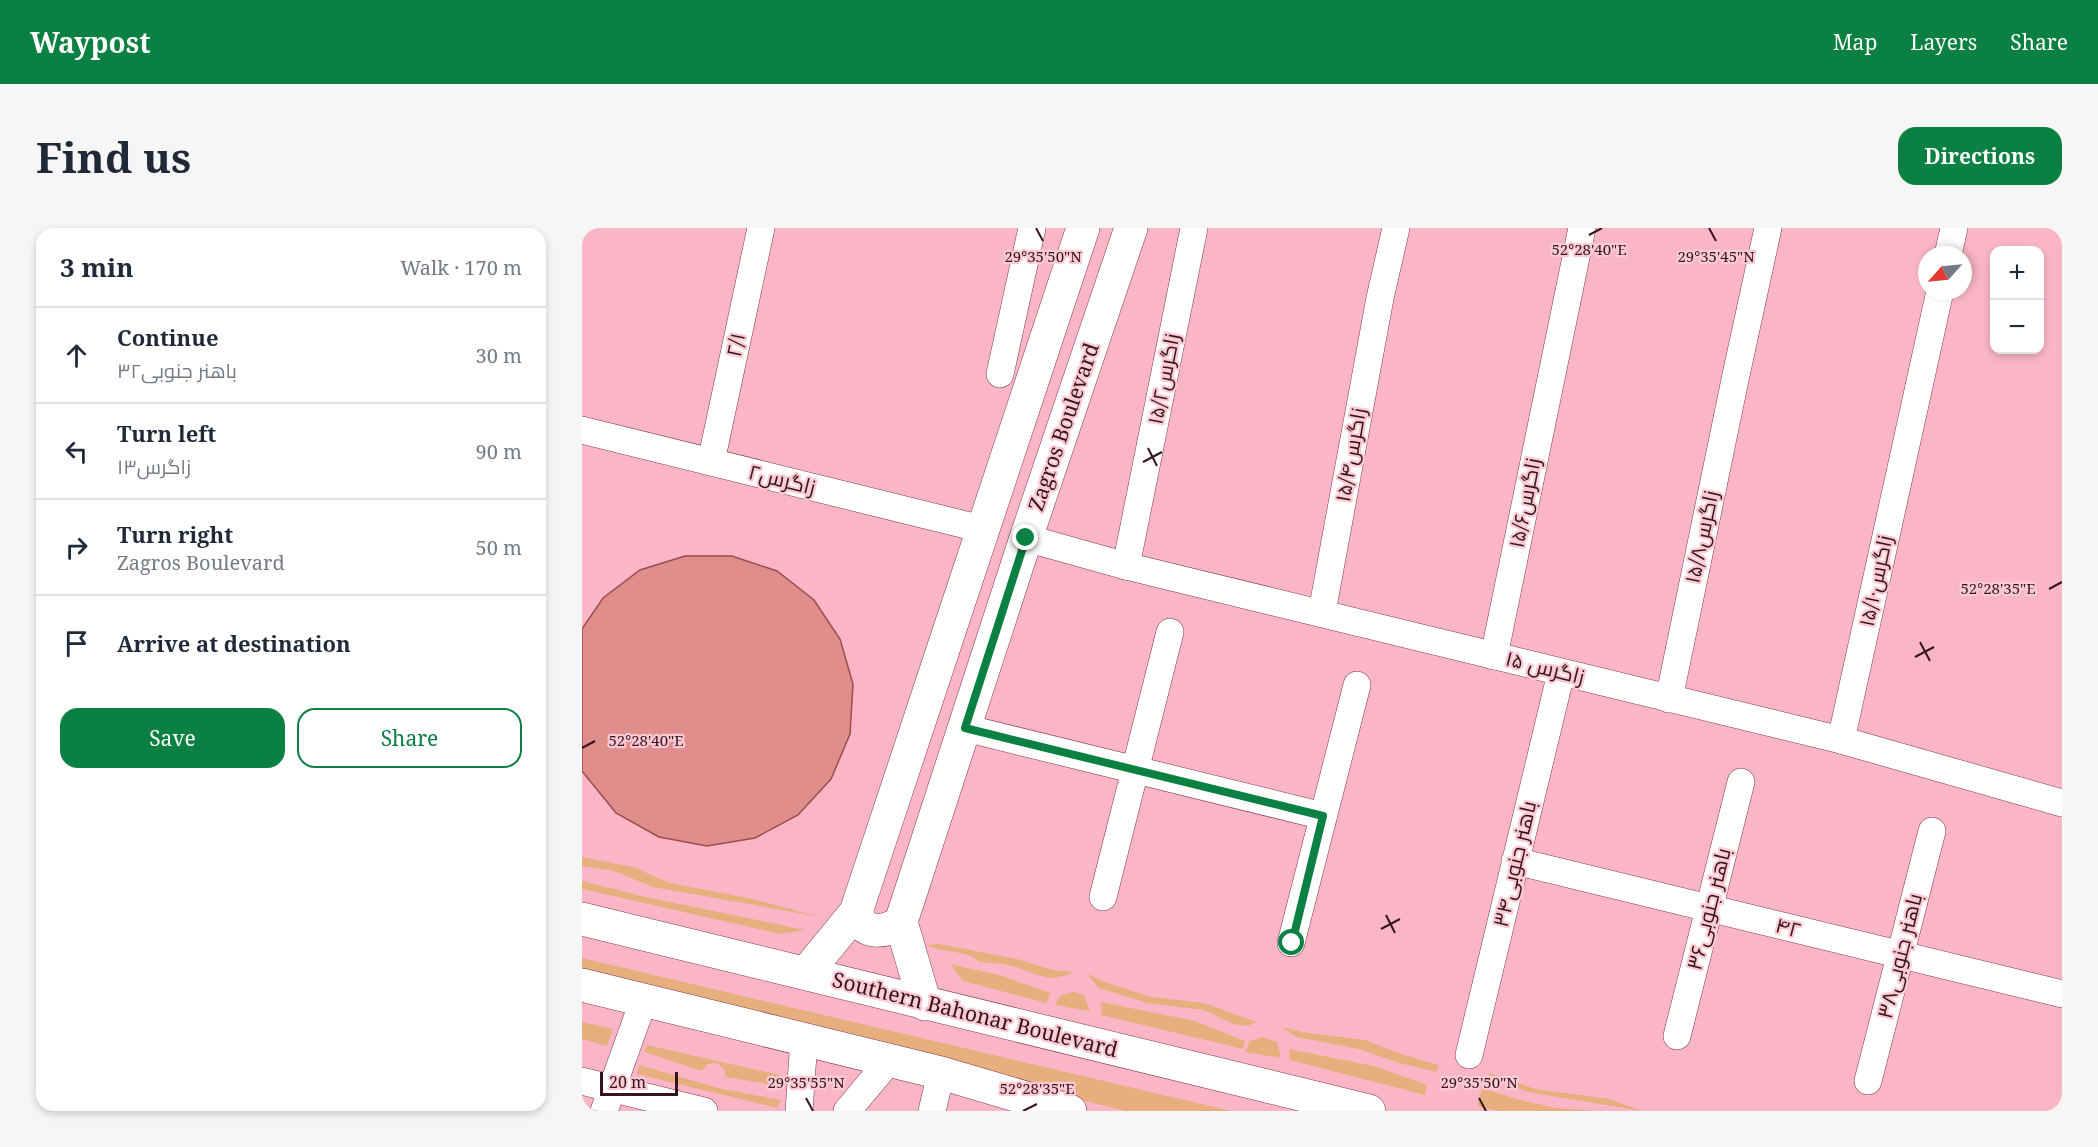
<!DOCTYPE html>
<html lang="en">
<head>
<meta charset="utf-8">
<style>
	body { margin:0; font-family:"Noto Serif",Cairo,serif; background:#f6f6f7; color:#1f2937 }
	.controls { position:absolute; right:18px; top:18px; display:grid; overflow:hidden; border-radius:12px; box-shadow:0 3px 9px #0003 }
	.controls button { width:54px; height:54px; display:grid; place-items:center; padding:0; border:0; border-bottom:2px solid #e0e1e3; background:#fff; color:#1f2937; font:30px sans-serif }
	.compass { position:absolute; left:1336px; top:18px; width:54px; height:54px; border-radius:50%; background:#fff; box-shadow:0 3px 9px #0003; rotate:243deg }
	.scale { position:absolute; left:18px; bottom:15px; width:78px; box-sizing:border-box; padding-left:6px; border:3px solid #34151e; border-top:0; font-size:16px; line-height:21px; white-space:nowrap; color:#34151e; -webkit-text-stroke:4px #fdc9d5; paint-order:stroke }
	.stop { position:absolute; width:18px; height:18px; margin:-14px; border:4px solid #0b8043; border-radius:50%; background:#fff }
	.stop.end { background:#0b8043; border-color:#fff; box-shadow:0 2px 6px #0008 }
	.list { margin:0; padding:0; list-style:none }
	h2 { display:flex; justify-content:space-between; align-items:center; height:78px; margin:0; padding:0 24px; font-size:26px }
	h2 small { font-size:20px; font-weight:400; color:#747a83 }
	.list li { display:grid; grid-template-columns:39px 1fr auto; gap:18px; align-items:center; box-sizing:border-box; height:96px; padding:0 24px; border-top:2px solid #e0e1e3 }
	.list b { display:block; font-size:22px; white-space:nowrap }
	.list p { margin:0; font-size:20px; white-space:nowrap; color:#747a83 }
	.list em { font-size:20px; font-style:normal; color:#747a83 }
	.actions { display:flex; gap:12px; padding:18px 24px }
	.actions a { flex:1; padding:14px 0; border:2px solid #0b8043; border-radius:18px; text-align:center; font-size:21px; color:#0b8043 }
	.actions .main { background:#0b8043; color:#fff }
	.icon { flex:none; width:33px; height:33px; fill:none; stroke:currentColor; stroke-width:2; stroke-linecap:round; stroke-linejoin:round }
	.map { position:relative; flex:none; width:1480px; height:883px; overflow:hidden; border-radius:18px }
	header { display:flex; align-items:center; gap:36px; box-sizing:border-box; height:84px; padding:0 30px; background:#0b8043; color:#fff }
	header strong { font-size:28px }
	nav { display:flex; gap:33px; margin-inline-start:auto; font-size:21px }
	.intro { display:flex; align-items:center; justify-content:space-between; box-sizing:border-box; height:144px; padding:0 36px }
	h1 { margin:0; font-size:42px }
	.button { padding:15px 27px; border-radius:18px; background:#0b8043; color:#fff; font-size:21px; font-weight:700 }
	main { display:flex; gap:36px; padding:0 36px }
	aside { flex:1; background:#fff; border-radius:18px; box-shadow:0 3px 9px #0003 }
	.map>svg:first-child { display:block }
</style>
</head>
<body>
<header>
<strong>Waypost</strong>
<nav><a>Map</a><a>Layers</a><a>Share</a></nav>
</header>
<div class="intro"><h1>Find us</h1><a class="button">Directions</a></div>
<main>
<aside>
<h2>3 min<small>Walk · 170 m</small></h2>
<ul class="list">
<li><svg class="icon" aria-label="ahead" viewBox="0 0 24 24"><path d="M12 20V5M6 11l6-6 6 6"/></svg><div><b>Continue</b><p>باهنر جنوبی۳۲</p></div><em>30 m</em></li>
<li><svg class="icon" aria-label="left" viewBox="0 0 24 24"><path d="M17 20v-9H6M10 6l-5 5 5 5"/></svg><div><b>Turn left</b><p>زاگرس۱۳</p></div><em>90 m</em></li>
<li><svg class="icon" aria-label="right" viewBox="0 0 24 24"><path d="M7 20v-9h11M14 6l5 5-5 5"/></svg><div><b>Turn right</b><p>Zagros Boulevard</p></div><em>50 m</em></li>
<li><svg class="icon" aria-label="arrive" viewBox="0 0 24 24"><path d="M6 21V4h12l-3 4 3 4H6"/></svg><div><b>Arrive at destination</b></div></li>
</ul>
<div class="actions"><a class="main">Save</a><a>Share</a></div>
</aside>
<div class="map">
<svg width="1480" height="883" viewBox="0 0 1480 883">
	<rect width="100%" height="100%" fill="#fab6c7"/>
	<g fill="#e7af7e">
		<polygon points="0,629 51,639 88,655 171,671 239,689 71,659 32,643 0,638"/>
		<polygon points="0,653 64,669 223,702 199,706 0,661"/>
		<path d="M357 716 435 731 471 742 492 744C464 757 456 745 430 738 419 735 408 735 397 734 389 722 359 725 344 717Z"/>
		<polygon points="0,730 649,883 544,883 536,881 0,751"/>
		<polygon points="368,736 417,747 469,765 464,775 381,753"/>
		<polygon points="505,746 528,756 570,769 622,775 675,794 665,798 651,796 622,782 565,775 517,760"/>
		<polygon points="492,764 502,767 508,783 473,777 479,767"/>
		<polygon points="519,774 613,793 663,813 661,821 519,787"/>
		<polygon points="0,794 31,801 25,818 0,811"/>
		<polygon points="700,799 720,804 783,812 816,825 856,837 855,844 817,835 777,821 714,809"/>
		<polygon points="680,809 695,814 699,830 663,824 668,813"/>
		<polygon points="65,817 198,847 196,858 144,849 142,841 135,835 126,836 120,843 62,824"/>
		<polygon points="707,821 792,838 845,857 843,867 708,832"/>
		<polygon points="57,837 140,861 199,872 195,880 55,846"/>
		<polygon points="908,845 953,861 1028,871 1060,883 946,864 906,849"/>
		<polygon points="900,860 938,872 974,880 1011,883 917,883 895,878"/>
	</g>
	<polygon fill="#e08e8b" stroke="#9a4d4c" stroke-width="1.5" points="103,328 150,328 195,343 232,372 258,411 271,456 268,506 249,551 216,587 173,610 125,618 77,609 34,585 0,543 0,401 21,370 58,342"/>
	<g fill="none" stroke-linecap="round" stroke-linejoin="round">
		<defs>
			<g id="minor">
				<polyline points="1366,27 1372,0"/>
				<polyline points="418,146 450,0"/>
				<polyline points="0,202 400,301"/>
				<polyline points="129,234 179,0"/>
				<polyline points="444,310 544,338 1259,512 1480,575"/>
				<polyline points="544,338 612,0"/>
				<polyline points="740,384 798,70 814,0"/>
				<polyline points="912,428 1000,0"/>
				<polyline points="1087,471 1154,147 1186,0"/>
				<polyline points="383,500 741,588"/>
				<polyline points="1259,512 1358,63"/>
				<polyline points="933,633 1480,766"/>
				<polyline points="521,669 588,404"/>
				<polyline points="709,715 775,457"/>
				<polyline points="1095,808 1159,554"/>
				<polyline points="887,827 979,445"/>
				<polyline points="0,853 122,883"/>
				<polyline points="1286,853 1350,603"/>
				<polyline points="22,883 62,771"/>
				<polyline points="217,883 222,812"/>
				<polyline points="265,883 307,833"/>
				<polyline points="350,883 359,845"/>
			</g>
			<g id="major">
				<path d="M274 684C280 708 303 705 319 694"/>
				<polyline points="0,691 787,883"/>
				<polyline points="224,745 274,684 501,0"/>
				<polyline points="0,757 359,845 488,883"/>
				<polyline points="343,776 319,694 444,310 549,0"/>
			</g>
		</defs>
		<use href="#minor" stroke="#7e364d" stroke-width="28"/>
		<use href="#major" stroke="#7e364d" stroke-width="34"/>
		<use href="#minor" stroke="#fff" stroke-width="27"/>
		<use href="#major" stroke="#fff" stroke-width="33"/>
	</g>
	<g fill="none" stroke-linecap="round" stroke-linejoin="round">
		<polyline stroke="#0b8043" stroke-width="8" points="444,310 383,500 741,588 710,715"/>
	</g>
	<path fill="none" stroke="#34151e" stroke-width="2" d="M454 0 461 13M1127 0 1134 13M1007 7 1020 0M566 220 575 238M561 234 580 224M1467 361 1480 354M1338 414 1348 433M1333 429 1352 419M0 520 13 513M804 687 813 705M799 701 818 691M224 870 231 883M897 870 904 883M441 883 455 876"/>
	<g text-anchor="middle" stroke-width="4.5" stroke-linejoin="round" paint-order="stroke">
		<g font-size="21" fill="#34151e" stroke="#fdc9d5">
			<text transform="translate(154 117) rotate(-78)" y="7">۲/۱</text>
			<text transform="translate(582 151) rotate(-79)" y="7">زاگرس۱۵/۲</text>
			<text transform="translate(482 199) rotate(-71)" y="7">Zagros Boulevard</text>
			<text transform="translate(769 227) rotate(-80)" y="7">زاگرس۱۵/۴</text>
			<text transform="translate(200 252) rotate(14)" y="7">زاگرس۲</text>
			<text transform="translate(943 275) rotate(-79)" y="7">زاگرس۱۵/۶</text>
			<text transform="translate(1120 309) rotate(-78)" y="7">زاگرس۱۵/۸</text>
			<text transform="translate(1294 353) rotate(-78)" y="7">زاگرس۱۵/۱۰</text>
			<text transform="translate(963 440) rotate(14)" y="7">زاگرس ۱۵</text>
			<text transform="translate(933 636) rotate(-77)" y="7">باهنر جنوبی۳۴</text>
			<text transform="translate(1127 681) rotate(-76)" y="7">باهنر جنوبی۳۶</text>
			<text transform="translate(1206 700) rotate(14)" y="7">۴۲</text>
			<text transform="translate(1318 728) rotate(-76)" y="7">باهنر جنوبی۳۸</text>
			<text transform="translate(393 787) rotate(14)" y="7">Southern Bahonar Boulevard</text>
		</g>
	</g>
	<g font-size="15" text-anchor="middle" fill="#34151e" stroke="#fdc9d5" stroke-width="4.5" stroke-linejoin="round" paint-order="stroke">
		<text x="1007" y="27">52°28'40"E</text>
		<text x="461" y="34">29°35'50"N</text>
		<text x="1134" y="34">29°35'45"N</text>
		<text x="1416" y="366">52°28'35"E</text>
		<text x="64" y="518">52°28'40"E</text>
		<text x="224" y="860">29°35'55"N</text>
		<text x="897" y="860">29°35'50"N</text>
		<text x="455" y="866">52°28'35"E</text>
	</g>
</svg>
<div class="controls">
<button>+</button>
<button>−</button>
</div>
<svg class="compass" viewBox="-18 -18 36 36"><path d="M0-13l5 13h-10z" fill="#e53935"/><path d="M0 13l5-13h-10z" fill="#747a83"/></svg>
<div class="scale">20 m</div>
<div class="stop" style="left:710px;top:715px"></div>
<div class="stop end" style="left:444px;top:310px"></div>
</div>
</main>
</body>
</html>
